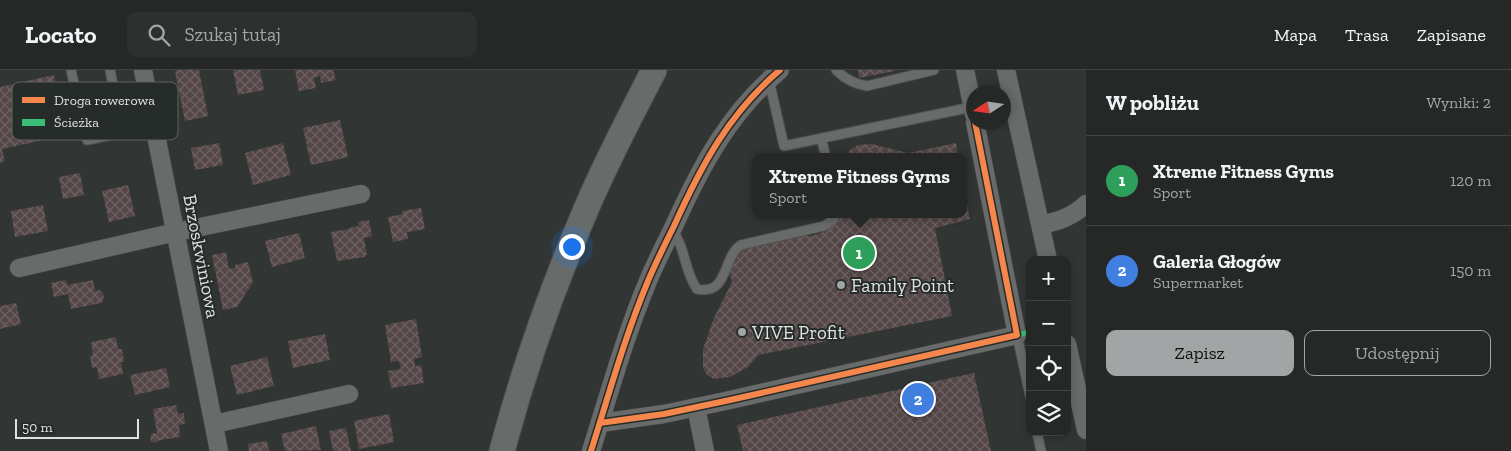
<!DOCTYPE html>
<html lang="pl">
<head>
<meta charset="utf-8">
<style>
	body { margin:0; font-family:"Zilla Slab",serif; background:#2d302e; color:#f1f3f6 }
	.controls { position:absolute; right:15px; bottom:15px; display:grid; overflow:hidden; border-radius:10px; box-shadow:0 2px 8px #0003 }
	.controls button { width:45px; height:45px; display:grid; place-items:center; padding:0; border:0; border-bottom:1px solid #424443; background:#252826; color:#f1f3f6; font:25px sans-serif }
	.compass { position:absolute; left:966px; top:15px; width:45px; height:45px; border-radius:50%; background:#252826; box-shadow:0 2px 8px #0003; rotate:258deg }
	.scale { position:absolute; left:15px; bottom:12px; width:124px; box-sizing:border-box; padding-left:5px; border:2px solid #dfe2e2; border-top:0; font-size:14px; line-height:18px; white-space:nowrap; color:#dfe2e2; -webkit-text-stroke:4px #262c2a; paint-order:stroke }
	.you { position:absolute; left:571px; top:176px; width:18px; height:18px; margin:-12px; border:4px solid #fff; border-radius:50%; background:#1a73e8; box-shadow:0 0 0 8px #1a73e833 }
	.badge { display:grid; place-items:center; width:32px; height:32px; border-radius:50%; background:#a2a5a5; color:#fff; font-size:16px; font-weight:700 }
	.pin { position:absolute; translate:-50% -50%; border:2px solid #fff; box-shadow:0 1px 5px #0006 }
	.popup { position:absolute; left:752px; top:83px; width:215px; height:65px; box-sizing:border-box; display:grid; place-content:center; border-radius:10px; background:#252826; filter:drop-shadow(0 1px 4px #0005); font-size:16px; white-space:nowrap; color:#a3a6a7 }
	.popup b { font-size:19px; color:#f1f3f6 }
	.popup::after { content:''; position:absolute; left:50%; top:100%; margin-left:-10px; border:10px solid transparent; border-top-color:#252826 }
	.list { margin:0; padding:0; list-style:none }
	h2 { display:flex; justify-content:space-between; align-items:center; height:65px; margin:0; padding:0 20px; font-size:21px }
	h2 small { font-size:16px; font-weight:400; color:#a3a6a7 }
	.list li { display:grid; grid-template-columns:32px 1fr auto; gap:15px; align-items:center; box-sizing:border-box; height:90px; padding:0 20px; border-top:1px solid #424443 }
	.list b { display:block; font-size:19px; white-space:nowrap }
	.list p { margin:0; font-size:16px; white-space:nowrap; color:#a3a6a7 }
	.list em { font-size:16px; font-style:normal; color:#a3a6a7 }
	.actions { display:flex; gap:10px; padding:15px 20px }
	.actions a { flex:1; padding:11px 0; border:1px solid #a2a5a5; border-radius:10px; text-align:center; font-size:18px; color:#a2a5a5 }
	.actions .main { background:#a2a5a5; color:#111 }
	.icon { flex:none; width:28px; height:28px; fill:none; stroke:currentColor; stroke-width:2; stroke-linecap:round; stroke-linejoin:round }
	.map { position:relative; flex:none; width:1086px; height:381px; overflow:hidden }
	header { display:flex; align-items:center; gap:30px; box-sizing:border-box; height:70px; padding:0 25px; background:#252826; border-bottom:1px solid #424443 }
	header strong { font-size:24px }
	nav { display:flex; gap:28px; margin-inline-start:auto; font-size:18px }
	.search { width:350px; height:45px; background:#2d302e; display:flex; align-items:center; gap:12px; box-sizing:border-box; padding:0 18px; border-radius:10px; color:#a3a6a7; font-size:19px }
	main { display:flex }
	aside { flex:1; background:#252826 }
	.map>svg:first-child { display:block }
</style>
</head>
<body>
<header>
<strong>Locato</strong>
<div class="search"><svg class="icon" aria-label="search" viewBox="0 0 24 24"><circle cx="10" cy="10" r="6"/><path d="M15 15l6 6"/></svg>Szukaj tutaj</div>
<nav><a>Mapa</a><a>Trasa</a><a>Zapisane</a></nav>
</header>
<main>
<div class="map">
<svg width="1086" height="381" viewBox="0 0 1086 381">
	<defs>
		<pattern id="building-cross-hatch" width="8" height="8" patternUnits="userSpaceOnUse" patternTransform="scale(1.25)"><rect width="8" height="8" fill="#554747"/><path d="M0 0l8 8M0 8l8-8" fill="none" stroke="#6d6161"/></pattern>
	</defs>
	<rect width="100%" height="100%" fill="#313533"/>
	<g fill="url(#building-cross-hatch)">
		<polygon points="179,0 199,0 208,46 185,51 175,1"/>
		<polygon points="233,0 260,0 264,20 238,25"/>
		<polygon points="295,0 333,0 336,10 321,13 320,6 314,8 316,18 299,21"/>
		<polygon points="858,0 894,0 894,1 859,8"/>
		<polygon points="54,5 67,65 2,79 5,91 0,93 0,17"/>
		<polygon points="340,50 348,87 311,95 303,58"/>
		<polygon points="219,73 223,95 195,100 191,78"/>
		<polygon points="283,73 291,105 253,115 245,83"/>
		<polygon points="956,73 958,87 846,87 850,80 858,75 872,74 908,83"/>
		<polygon points="80,103 84,125 63,129 59,107"/>
		<polygon points="128,115 135,146 109,152 102,121"/>
		<polygon points="963,116 970,149 935,158 952,246 758,285 748,297 730,307 714,309 707,305 703,297 703,279 714,248 732,212 730,205 731,198 736,184 743,178 772,163 781,162 812,166 826,161 844,144 963,144"/>
		<polygon points="43,135 48,161 15,167 11,141"/>
		<polygon points="421,138 425,159 407,162 408,169 393,172 388,147 403,144 402,141"/>
		<polygon points="369,150 372,166 364,168 367,185 365,185 365,187 337,191 331,162 350,159 349,158 359,156 358,152"/>
		<polygon points="299,163 305,188 272,197 265,171"/>
		<polygon points="226,182 229,199 235,198 235,195 248,192 253,212 237,237 223,240 212,185"/>
		<polygon points="66,210 67,215 93,210 95,221 100,220 103,224 104,228 101,233 71,239 68,224 54,227 51,213"/>
		<polygon points="16,233 21,254 0,259 0,236"/>
		<polygon points="416,249 422,287 414,289 415,296 421,295 424,313 391,318 388,301 401,299 399,291 391,292 385,255"/>
		<polygon points="325,264 330,290 293,298 288,271"/>
		<polygon points="116,267 118,279 122,279 124,292 121,292 123,304 99,309 97,297 92,298 90,286 93,285 91,272"/>
		<polygon points="267,287 274,316 237,325 230,296"/>
		<polygon points="166,298 170,317 135,325 130,305"/>
		<polygon points="974,303 991,381 743,381 737,355"/>
		<polygon points="176,335 178,344 184,343 185,354 179,355 180,367 160,370 155,373 151,371 150,366 153,363 157,364 153,339"/>
		<polygon points="389,344 394,372 359,379 354,351"/>
		<polygon points="316,356 321,380 285,381 281,364"/>
		<polygon points="346,358 351,381 333,381 329,361"/>
		<polygon points="267,371 269,381 249,381 248,374"/>
	</g>
	<g fill="none" stroke-linecap="round" stroke-linejoin="round">
		<defs>
			<g id="lane">
				<polyline points="71,0 87,70 153,56"/>
				<polyline points="110,0 123,62"/>
				<path d="M836 0C845 9 854 14 867 16L934 0"/>
				<polyline points="769,10 784,76 972,37"/>
				<polyline points="821,68 826,87"/>
				<path d="M672 160C686 178 684 201 697 219 729 226 722 187 741 175L824 156 833 150 836 144"/>
				<polyline points="1017,265 1030,326"/>
				<polyline points="1037,362 1041,381"/>
			</g>
			<g id="street">
				<polyline points="143,0 219,381"/>
				<polyline points="965,0 974,44"/>
				<polyline points="1006,0 1048,190"/>
				<path d="M1041 155C1059 151 1072 147 1086 134"/>
				<polyline points="19,198 176,162 361,124"/>
				<polyline points="1067,274 1086,360"/>
				<polyline points="696,337 705,381"/>
				<polyline points="600,353 664,344 730,330 1017,265 975,52"/>
				<polyline points="214,354 349,324"/>
				<path d="M591 381C609 324 625 266 648 211 656 192 665 174 674 156 701 96 729 43 780 0"/>
			</g>
			<path id="secondary" d="M502 381C524 298 553 216 587 137 607 90 631 45 654 0"/>
		</defs>
		<use href="#lane" stroke="#4d504f" stroke-width="11"/>
		<use href="#street" stroke="#4d504f" stroke-width="19"/>
		<use href="#secondary" stroke="#4d504f" stroke-width="27"/>
		<use href="#lane" stroke="#696b6b" stroke-width="9"/>
		<use href="#street" stroke="#696b6b" stroke-width="18"/>
		<use href="#secondary" stroke="#676c6b" stroke-width="25"/>
		<polyline stroke="#3abd76" stroke-width="5" stroke-dasharray="10 5" stroke-linecap="butt" points="1017,265 1030,262"/>
		<defs>
			<g id="cycleway">
				<polyline points="600,353 664,344 730,330 1017,265 975,52"/>
				<path d="M591 381C609 324 625 266 648 211 656 192 665 174 674 156 701 96 729 43 780 0"/>
			</g>
		</defs>
		<use href="#cycleway" stroke="#262c2a" stroke-width="9"/>
		<use href="#cycleway" stroke="#f5874c" stroke-width="6"/>
	</g>
	<g fill="#a2a5a5" stroke="#262c2a" stroke-width="2">
		<circle cx="841" cy="215" r="5"/>
		<circle cx="742" cy="262" r="5"/>
	</g>
	<g text-anchor="middle" stroke-width="4" stroke-linejoin="round" paint-order="stroke">
		<g font-size="19" fill="#dfe2e2" stroke="#262c2a">
			<text transform="translate(202 186) rotate(79)" y="7">Brzoskwiniowa</text>
		</g>
		<g font-size="19" fill="#dfe2e2" stroke="#262c2a" text-anchor="start">
			<text x="851" y="222">Family Point</text>
			<text x="752" y="269">VIVE Profit</text>
		</g>
	</g>
	<rect x="12" y="12" width="166" height="58" rx="8" fill="#262c2a" stroke="#5e6361" stroke-width="1"/>
	<rect x="22" y="27" width="23" height="6" fill="#f5874c"/>
	<rect x="22" y="49" width="23" height="7" fill="#3abd76"/>
	<g font-size="14" fill="#dfe2e2">
		<text x="54" y="35">Droga rowerowa</text>
		<text x="54" y="57">Ścieżka</text>
	</g>
</svg>
<div class="controls">
<button>+</button>
<button>−</button>
<button><svg class="icon" aria-label="locate" viewBox="0 0 24 24"><circle cx="12" cy="12" r="6"/><path d="M12 2v4M12 18v4M2 12h4M18 12h4"/></svg></button>
<button><svg class="icon" aria-label="layers" viewBox="0 0 24 24"><path d="M12 4l9 5-9 5-9-5zM3 14l9 5 9-5"/></svg></button>
</div>
<svg class="compass" viewBox="-18 -18 36 36"><path d="M0-13l5 13h-10z" fill="#e53935"/><path d="M0 13l5-13h-10z" fill="#a3a6a7"/></svg>
<div class="scale">50 m</div>
<div class="you"></div>
<div class="pin badge" style="left:859px;top:183px;background:#2e9e5b">1</div>
<div class="popup"><b>Xtreme Fitness Gyms</b>Sport</div>
<div class="pin badge" style="left:918px;top:329px;background:#3f7fe0">2</div>
</div>
<aside>
<h2>W pobliżu<small>Wyniki: 2</small></h2>
<ul class="list">
<li><span class="badge" style="background:#2e9e5b">1</span><div><b>Xtreme Fitness Gyms</b><p>Sport</p></div><em>120 m</em></li>
<li><span class="badge" style="background:#3f7fe0">2</span><div><b>Galeria Głogów</b><p>Supermarket</p></div><em>150 m</em></li>
</ul>
<div class="actions"><a class="main">Zapisz</a><a>Udostępnij</a></div>
</aside>
</main>
</body>
</html>
